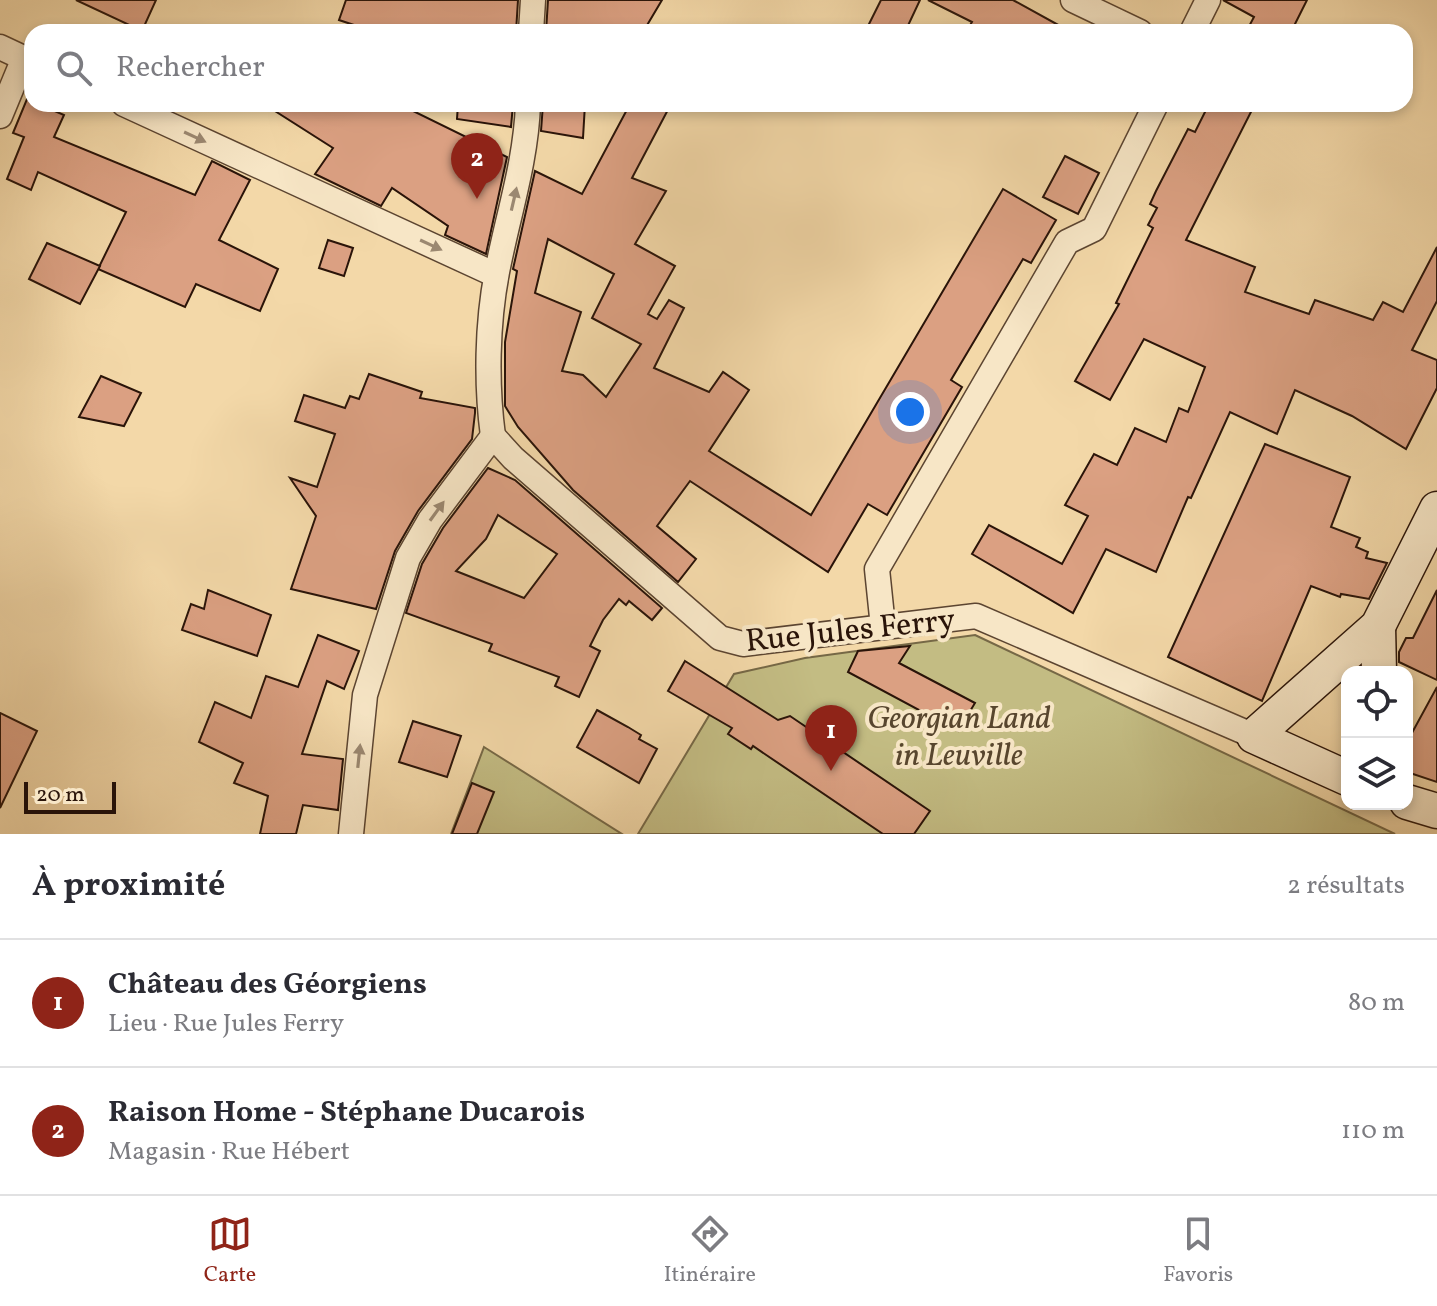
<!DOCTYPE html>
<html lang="fr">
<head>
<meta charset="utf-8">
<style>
	body { margin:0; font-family:Vollkorn,serif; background:#f2f2f3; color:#2b2b33 }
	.controls { position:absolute; right:24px; bottom:24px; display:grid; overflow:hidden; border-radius:16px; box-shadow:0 4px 12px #0003 }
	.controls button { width:72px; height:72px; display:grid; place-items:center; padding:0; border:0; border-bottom:2px solid #e1e1e2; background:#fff; color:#2b2b33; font:40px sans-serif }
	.scale { position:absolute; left:24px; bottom:20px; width:92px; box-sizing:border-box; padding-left:8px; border:4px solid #2a1409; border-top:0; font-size:22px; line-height:28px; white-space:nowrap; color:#2a1409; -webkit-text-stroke:6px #f7e6c6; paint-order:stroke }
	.you { position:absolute; left:910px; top:412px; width:28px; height:28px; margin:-20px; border:6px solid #fff; border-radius:50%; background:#1a73e8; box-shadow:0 0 0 12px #1a73e833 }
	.badge { display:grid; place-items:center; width:52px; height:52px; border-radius:50%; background:#8f2418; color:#fff; font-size:26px; font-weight:700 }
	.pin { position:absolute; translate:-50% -66px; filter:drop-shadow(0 2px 4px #0008) }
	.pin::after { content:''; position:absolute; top:42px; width:28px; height:24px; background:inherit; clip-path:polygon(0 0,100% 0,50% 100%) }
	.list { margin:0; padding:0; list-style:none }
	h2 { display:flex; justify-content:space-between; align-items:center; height:104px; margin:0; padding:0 32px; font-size:34px }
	h2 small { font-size:26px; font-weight:400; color:#7c7c81 }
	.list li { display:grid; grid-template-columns:52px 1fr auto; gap:24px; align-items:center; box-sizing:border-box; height:128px; padding:0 32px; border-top:2px solid #e1e1e2 }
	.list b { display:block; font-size:30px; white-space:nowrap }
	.list p { margin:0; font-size:26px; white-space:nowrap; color:#7c7c81 }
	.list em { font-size:26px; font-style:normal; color:#7c7c81 }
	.icon { flex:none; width:44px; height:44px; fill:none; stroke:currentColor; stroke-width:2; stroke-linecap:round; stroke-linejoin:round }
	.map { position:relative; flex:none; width:1437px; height:834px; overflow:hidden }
	.search { position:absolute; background:#fff; box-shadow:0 4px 12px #0003; left:24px; right:24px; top:24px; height:88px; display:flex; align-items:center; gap:20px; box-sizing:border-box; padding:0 28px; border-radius:24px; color:#7c7c81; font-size:30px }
	.sheet { height:360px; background:#fff }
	nav { display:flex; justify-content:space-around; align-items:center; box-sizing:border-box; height:112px; border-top:2px solid #e1e1e2; background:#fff; font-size:22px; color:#7c7c81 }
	nav a { display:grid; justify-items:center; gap:4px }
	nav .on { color:#8f2418 }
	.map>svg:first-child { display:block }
</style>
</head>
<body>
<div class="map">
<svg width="1437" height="834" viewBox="0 0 1437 834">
	<rect width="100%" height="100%" fill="#f3d8a8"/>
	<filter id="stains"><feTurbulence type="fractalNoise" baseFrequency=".0025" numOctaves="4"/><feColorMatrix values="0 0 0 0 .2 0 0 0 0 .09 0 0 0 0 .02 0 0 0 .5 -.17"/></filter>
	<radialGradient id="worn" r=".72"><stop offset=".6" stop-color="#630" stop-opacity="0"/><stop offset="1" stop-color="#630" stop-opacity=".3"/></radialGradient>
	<g fill="#c3bc83" stroke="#766846" stroke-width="2">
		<polygon points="975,635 1395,834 638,834 734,674 805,658"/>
		<polygon points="484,747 622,834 451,834"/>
	</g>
	<g fill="#dba082" stroke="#2a1409" stroke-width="2" fill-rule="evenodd">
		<polygon points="76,0 156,0 142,31"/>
		<polygon points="346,0 518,0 516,32 375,32 339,20"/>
		<polygon points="548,0 662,0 643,32 546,32"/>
		<polygon points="881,0 920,0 905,32 865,32"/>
		<polygon points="928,0 1013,0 1071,32 966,32 972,22"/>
		<polygon points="1223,0 1307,0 1291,32 1246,32 1254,17"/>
		<polygon points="27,99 64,115 54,137 195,195 212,161 250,180 219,240 278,269 260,311 196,284 185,307 98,269 126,212 38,172 31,190 7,179 24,137 13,133"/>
		<polygon points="264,104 399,104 507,157 486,254 445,235 448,226 392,188 381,206 315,174 333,148"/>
		<polygon points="458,104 513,104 511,127 457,119"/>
		<polygon points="543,104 585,104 583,138 541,131"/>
		<path d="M630 104H671L632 178 666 191 635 244 675 266 648 314 657 319 669 300 684 308 654 368 709 392 723 372 749 390 709 451 811 515 1003 189 1056 220 1031 263 1023 259 951 380 962 387 887 515 868 504 828 572 690 481 657 526 696 559 678 582 573 490 518 427 505 406V342L517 271 513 269 535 171 582 194ZM548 239 614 274 592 318 641 344 606 397 583 375 562 371 581 312 535 293Z"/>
		<polygon points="1209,104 1255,104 1186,240 1255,267 1245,292 1309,314 1315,300 1373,320 1383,302 1403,312 1437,247 1437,301 1412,350 1437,360 1437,388 1406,449 1352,416 1295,390 1277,434 1230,412 1191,498 1188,497 1156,572 1106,549 1073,613 972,554 989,525 1062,564 1088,516 1065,505 1094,454 1117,465 1135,428 1166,442 1179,408 1188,412 1205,367 1144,339 1110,400 1075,381 1119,304 1116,303 1153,228 1148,225 1157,208 1150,204 1156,191 1188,129 1195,132"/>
		<polygon points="1065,156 1099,173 1078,214 1043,197"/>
		<polygon points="328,240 353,248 344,276 319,268"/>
		<polygon points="47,243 100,266 80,304 29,279"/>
		<polygon points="369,374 422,392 420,398 475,408 475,413 472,439 418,511 395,551 376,609 291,589 316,516 290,478 317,487 335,434 295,421 304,395 345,408 350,396 359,399"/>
		<polygon points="101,376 141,393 124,426 79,417"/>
		<polygon points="1265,444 1350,477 1331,527 1360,538 1356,547 1368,552 1366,558 1387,563 1369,599 1341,594 1340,597 1311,586 1262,701 1168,657"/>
		<path d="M488 468 515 480 662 608 652 620 629 601 626 605 619 599 603 620 590 646 600 651 579 697 555 686 559 677 489 651 492 644 406 613 422 564 443 528ZM498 515 557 554 524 598 456 571 486 539Z"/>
		<polygon points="208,590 271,615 257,656 182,630 191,604 204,609"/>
		<polygon points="1437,590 1437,680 1399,662 1399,652 1406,638 1413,638"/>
		<polygon points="318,635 359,651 344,689 327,681 302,754 343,759 338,810 303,805 296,834 260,834 268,796 234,783 243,763 199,742 215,702 251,718 266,676 298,687"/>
		<polygon points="910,646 899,663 975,703 958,731 848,672 858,651"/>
		<polygon points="685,661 778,720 790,716 930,811 914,834 883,834 753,746 751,749 728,734 732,728 668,691"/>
		<polygon points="1437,687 1437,782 1407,772 1407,742"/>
		<polygon points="597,710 628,727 641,735 639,739 657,749 639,783 577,747"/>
		<polygon points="0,713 37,731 0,808"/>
		<polygon points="413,721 461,736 447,777 399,762"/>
		<polygon points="472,783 494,792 477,834 452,834"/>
	</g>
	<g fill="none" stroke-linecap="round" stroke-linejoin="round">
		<defs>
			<g id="street">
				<polyline points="1073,0 1140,32"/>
				<polyline points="531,32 533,0"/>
				<polyline points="1192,32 1208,0"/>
				<polyline points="0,47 32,62"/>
				<polyline points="124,104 496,275"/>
				<polyline points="0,116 24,58"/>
				<polyline points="493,436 513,458 720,638 743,644 976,616 1254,736"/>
				<path d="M493 436C486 384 487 324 497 272 508 215 526 162 528 104"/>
				<polyline points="883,627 877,569 1067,242 1094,229 1156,104"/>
				<polyline points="351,834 365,695 408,558 430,520 493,436"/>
			</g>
			<g id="secondary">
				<polyline points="1378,626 1379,672"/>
				<polyline points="1347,778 1254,736 1378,626 1437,509"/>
				<polyline points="1407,802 1437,811"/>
			</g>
		</defs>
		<use href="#street" stroke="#5c4531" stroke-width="27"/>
		<use href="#secondary" stroke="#2a1409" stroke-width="37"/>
		<use href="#street" stroke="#f7e6c6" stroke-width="24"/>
		<use href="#secondary" stroke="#f7e6c6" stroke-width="34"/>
	</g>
	<defs><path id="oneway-solid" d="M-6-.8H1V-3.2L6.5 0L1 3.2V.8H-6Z" transform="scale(2)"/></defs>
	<g fill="#9b8871">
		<use href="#oneway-solid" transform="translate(195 137) rotate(25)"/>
		<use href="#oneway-solid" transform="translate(514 199) rotate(-77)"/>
		<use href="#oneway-solid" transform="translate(431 245) rotate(25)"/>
		<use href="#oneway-solid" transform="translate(437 511) rotate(-54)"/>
		<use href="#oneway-solid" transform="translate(359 756) rotate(-84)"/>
	</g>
	<g text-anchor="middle" stroke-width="8" stroke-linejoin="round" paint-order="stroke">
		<g font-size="32" fill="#2a1409" stroke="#f7e6c6">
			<text transform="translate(850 629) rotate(-6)" y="11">Rue Jules Ferry</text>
		</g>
		<g font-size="32" font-style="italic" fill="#58462e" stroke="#f7e6c6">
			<text x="959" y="728">Georgian Land<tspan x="959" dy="37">in Leuville</tspan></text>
		</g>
	</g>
	<rect width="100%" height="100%" filter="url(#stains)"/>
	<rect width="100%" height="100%" fill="url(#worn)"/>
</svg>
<div class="controls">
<button><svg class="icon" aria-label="locate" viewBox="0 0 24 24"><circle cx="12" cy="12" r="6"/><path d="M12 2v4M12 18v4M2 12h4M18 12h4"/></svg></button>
<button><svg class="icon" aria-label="layers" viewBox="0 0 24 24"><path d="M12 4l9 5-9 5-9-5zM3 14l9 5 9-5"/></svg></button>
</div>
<div class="scale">20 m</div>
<div class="you"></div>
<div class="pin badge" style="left:831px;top:771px">1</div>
<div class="pin badge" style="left:477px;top:199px">2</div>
<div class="search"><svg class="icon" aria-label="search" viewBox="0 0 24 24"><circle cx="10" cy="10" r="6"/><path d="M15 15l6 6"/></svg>Rechercher</div>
</div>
<section class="sheet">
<h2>À proximité<small>2 résultats</small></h2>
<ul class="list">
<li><span class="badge">1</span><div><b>Château des Géorgiens</b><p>Lieu · Rue Jules Ferry</p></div><em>80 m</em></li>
<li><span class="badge">2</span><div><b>Raison Home - Stéphane Ducarois</b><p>Magasin · Rue Hébert</p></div><em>110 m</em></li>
</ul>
</section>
<nav>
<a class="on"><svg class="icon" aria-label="map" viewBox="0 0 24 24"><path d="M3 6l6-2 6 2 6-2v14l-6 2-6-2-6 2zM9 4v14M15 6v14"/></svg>Carte</a>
<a><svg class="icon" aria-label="directions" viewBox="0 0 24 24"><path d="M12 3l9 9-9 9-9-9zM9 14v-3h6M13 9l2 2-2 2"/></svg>Itinéraire</a>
<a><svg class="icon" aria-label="saved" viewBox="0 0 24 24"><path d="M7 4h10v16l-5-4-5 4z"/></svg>Favoris</a>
</nav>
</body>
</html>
